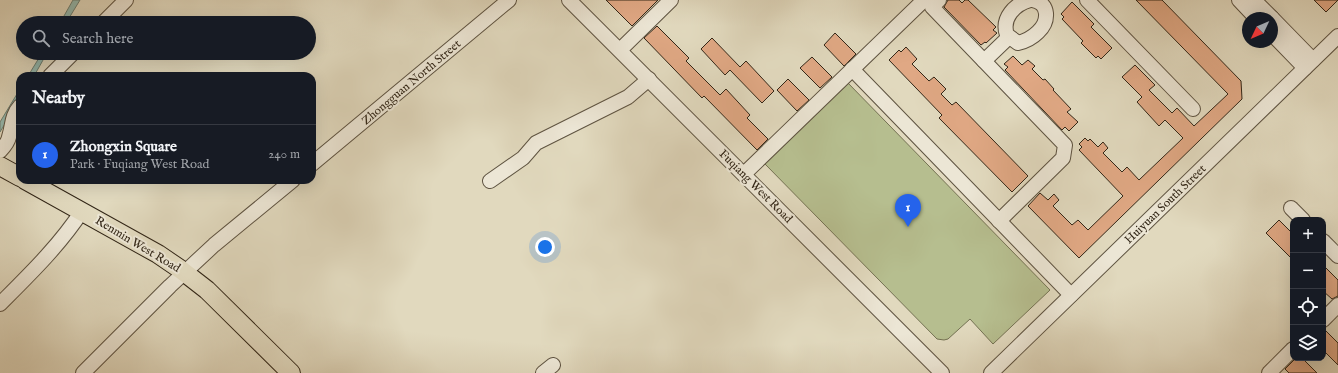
<!DOCTYPE html>
<html lang="en">
<head>
<meta charset="utf-8">
<style>
	body { margin:0; font-family:"IM FELL English",serif; background:#242831; color:#f1f3f6 }
	.controls { position:absolute; right:12px; bottom:12px; display:grid; overflow:hidden; border-radius:8px; box-shadow:0 4px 16px #0002 }
	.controls button { width:36px; height:36px; display:grid; place-items:center; padding:0; border:0; border-bottom:1px solid #363941; background:#171b24; color:#f1f3f6; font:20px sans-serif }
	.compass { position:absolute; left:1242px; top:12px; width:36px; height:36px; border-radius:50%; background:#171b24; box-shadow:0 4px 16px #0002; rotate:226deg }
	.you { position:absolute; left:545px; top:247px; width:14px; height:14px; margin:-10px; border:3px solid #fff; border-radius:50%; background:#1a73e8; box-shadow:0 0 0 6px #1a73e833 }
	.badge { display:grid; place-items:center; width:26px; height:26px; border-radius:50%; background:#2563eb; color:#fff; font-size:13px; font-weight:700 }
	.pin { position:absolute; translate:-50% -33px; filter:drop-shadow(0 1px 2px #0008) }
	.pin::after { content:''; position:absolute; top:21px; width:14px; height:12px; background:inherit; clip-path:polygon(0 0,100% 0,50% 100%) }
	.list { margin:0; padding:0; list-style:none }
	h2 { display:flex; justify-content:space-between; align-items:center; height:52px; margin:0; padding:0 16px; font-size:17px }
	h2 small { font-size:13px; font-weight:400; color:#9ea1a6 }
	.list li { display:grid; grid-template-columns:26px 1fr auto; gap:12px; align-items:center; box-sizing:border-box; height:60px; padding:0 16px; border-top:1px solid #363941 }
	.list b { display:block; font-size:15px; white-space:nowrap }
	.list p { margin:0; font-size:13px; white-space:nowrap; color:#9ea1a6 }
	.list em { font-size:13px; font-style:normal; color:#9ea1a6 }
	.icon { flex:none; width:22px; height:22px; fill:none; stroke:currentColor; stroke-width:2; stroke-linecap:round; stroke-linejoin:round }
	.map { position:relative; flex:none; width:1338px; height:373px; overflow:hidden }
	.search { position:absolute; background:#171b24; box-shadow:0 4px 16px #0002; left:16px; top:16px; width:300px; height:44px; display:flex; align-items:center; gap:10px; box-sizing:border-box; padding:0 14px; border-radius:22px; color:#9ea1a6; font-size:15px }
	.panel { position:absolute; background:#171b24; box-shadow:0 4px 16px #0002; left:16px; top:72px; width:300px; height:112px; border-radius:12px }
	.map>svg:first-child { display:block }
</style>
</head>
<body>
<div class="map">
<svg width="1338" height="373" viewBox="0 0 1338 373">
	<rect width="100%" height="100%" fill="#e1d9be"/>
	<filter id="stains"><feTurbulence type="fractalNoise" baseFrequency=".005" numOctaves="4"/><feColorMatrix values="0 0 0 0 .2 0 0 0 0 .09 0 0 0 0 .02 0 0 0 .5 -.17"/></filter>
	<radialGradient id="worn" r=".72"><stop offset=".6" stop-color="#630" stop-opacity="0"/><stop offset="1" stop-color="#630" stop-opacity=".3"/></radialGradient>
	<polygon fill="#b6be8f" stroke="#747253" points="847,82 1050,290 993,344 970,319 948,339 944,340 937,339 765,164"/>
	<g fill="#94bab0" stroke="#6d7f73">
		<polygon points="73,0 80,0 66,23 60,23"/>
		<polygon points="42,53 47,53 34,76 28,76"/>
		<polygon points="20,89 20,99 0,132 0,122"/>
	</g>
	<g fill="#e0a884" stroke="#322617">
		<polygon points="606,0 658,0 632,26"/>
		<polygon points="948,0 959,0 962,3 965,0 968,0 996,27 993,30 997,33 986,43 985,42 981,45 944,7"/>
		<polygon points="1136,0 1162,0 1241,81 1242,99 1079,258 1028,206 1040,193 1048,200 1054,194 1059,200 1053,206 1072,225 1078,220 1088,230 1123,196 1079,150 1082,147 1079,144 1085,138 1088,141 1090,139 1098,147 1103,142 1108,148 1103,153 1122,172 1127,167 1139,180 1183,138 1165,120 1159,126 1137,102 1142,97 1122,77 1135,65 1155,85 1149,90 1172,113 1177,108 1194,126 1228,94"/>
		<polygon points="1314,0 1338,0 1326,12"/>
		<polygon points="1072,2 1094,24 1091,27 1112,48 1101,59 1098,56 1096,58 1081,43 1083,41 1062,19 1064,17 1061,14"/>
		<polygon points="657,26 689,58 686,61 720,95 726,89 750,115 747,118 768,139 757,150 704,96 702,98 644,38"/>
		<polygon points="835,33 856,54 844,66 824,45"/>
		<polygon points="712,38 740,67 746,61 774,91 762,103 730,70 725,75 701,49"/>
		<polygon points="906,47 917,59 912,64 929,81 934,77 946,89 941,94 952,105 956,102 1028,176 1012,192 939,118 942,115 889,60 899,50 901,52"/>
		<polygon points="1013,56 1022,65 1028,60 1035,66 1032,69 1043,80 1045,79 1054,89 1053,90 1071,109 1067,112 1078,122 1069,131 1065,127 1062,130 1005,70 1008,67 1004,64"/>
		<polygon points="812,57 832,77 820,88 800,68"/>
		<polygon points="788,79 809,100 797,111 777,90"/>
		<polygon points="1279,220 1293,234 1293,260 1266,233"/>
		<polygon points="1323,265 1338,280 1338,296 1332,299 1323,291"/>
		<polygon points="1323,328 1338,343 1338,365 1323,350"/>
		<polygon points="1296,358 1302,358 1317,373 1289,373 1285,369"/>
	</g>
	<g fill="none" stroke-linecap="round" stroke-linejoin="round">
		<defs>
			<g id="minor">
				<polyline points="569,0 942,373"/>
				<polyline points="939,0 932,7 1065,145 1063,158 999,221"/>
				<path d="M1030 0C1015 4 1001 18 1007 35L1018 43C1026 41 1032 38 1038 32 1049 22 1050 3 1033 0"/>
				<polyline points="1087,0 1193,109"/>
				<polyline points="1239,0 1256,18"/>
				<polyline points="1254,0 1272,18"/>
				<polyline points="1272,18 1313,60"/>
				<polyline points="103,23 126,0"/>
				<polyline points="1272,34 1305,68"/>
				<polyline points="620,50 671,0"/>
				<polyline points="984,61 1009,37"/>
				<polyline points="852,69 1071,295"/>
				<polyline points="50,76 73,53"/>
				<path d="M0 151C4 147 8 142 9 137 13 125 11 116 20 106"/>
				<polyline points="312,164 509,0"/>
				<polyline points="744,174 924,0"/>
				<polyline points="490,181 523,158 536,143 628,97 649,79"/>
				<polyline points="1291,208 1303,220"/>
				<polyline points="1323,241 1338,256"/>
				<path d="M0 304C29 275 59 246 82 211"/>
				<polyline points="1323,320 1338,305"/>
				<polyline points="83,373 170,286 214,245 293,180"/>
				<polyline points="543,373 553,365"/>
				<polyline points="991,373 1338,36"/>
				<polyline points="1269,373 1293,349"/>
			</g>
			<g id="major">
				<polyline points="0,166 20,177"/>
				<polyline points="25,180 158,254 180,269 207,290 291,373"/>
			</g>
		</defs>
		<use href="#minor" stroke="#5e5341" stroke-width="16"/>
		<use href="#major" stroke="#322617" stroke-width="20"/>
		<use href="#minor" stroke="#ece6d5" stroke-width="14"/>
		<use href="#major" stroke="#e1d9be" stroke-width="18"/>
	</g>
	<g text-anchor="middle" stroke-width="4" stroke-linejoin="round" paint-order="stroke">
		<g font-size="12" fill="#322617" stroke="#ece6d5">
			<text transform="translate(411 82) rotate(-40)" y="4">Zhongguan North Street</text>
			<text transform="translate(756 186) rotate(45)" y="4">Fuqiang West Road</text>
			<text transform="translate(1165 204) rotate(-44)" y="4">Huiyuan South Street</text>
			<text transform="translate(138 244) rotate(31)" y="4">Renmin West Road</text>
		</g>
	</g>
	<rect width="100%" height="100%" filter="url(#stains)"/>
	<rect width="100%" height="100%" fill="url(#worn)"/>
</svg>
<div class="controls">
<button>+</button>
<button>−</button>
<button><svg class="icon" aria-label="locate" viewBox="0 0 24 24"><circle cx="12" cy="12" r="6"/><path d="M12 2v4M12 18v4M2 12h4M18 12h4"/></svg></button>
<button><svg class="icon" aria-label="layers" viewBox="0 0 24 24"><path d="M12 4l9 5-9 5-9-5zM3 14l9 5 9-5"/></svg></button>
</div>
<svg class="compass" viewBox="-18 -18 36 36"><path d="M0-13l5 13h-10z" fill="#e53935"/><path d="M0 13l5-13h-10z" fill="#9ea1a6"/></svg>
<div class="you"></div>
<div class="pin badge" style="left:908px;top:227px">1</div>
<div class="search"><svg class="icon" aria-label="search" viewBox="0 0 24 24"><circle cx="10" cy="10" r="6"/><path d="M15 15l6 6"/></svg>Search here</div>
<section class="panel">
<h2>Nearby<small></small></h2>
<ul class="list">
<li><span class="badge">1</span><div><b>Zhongxin Square</b><p>Park · Fuqiang West Road</p></div><em>240 m</em></li>
</ul>
</section>
</div>
</body>
</html>
